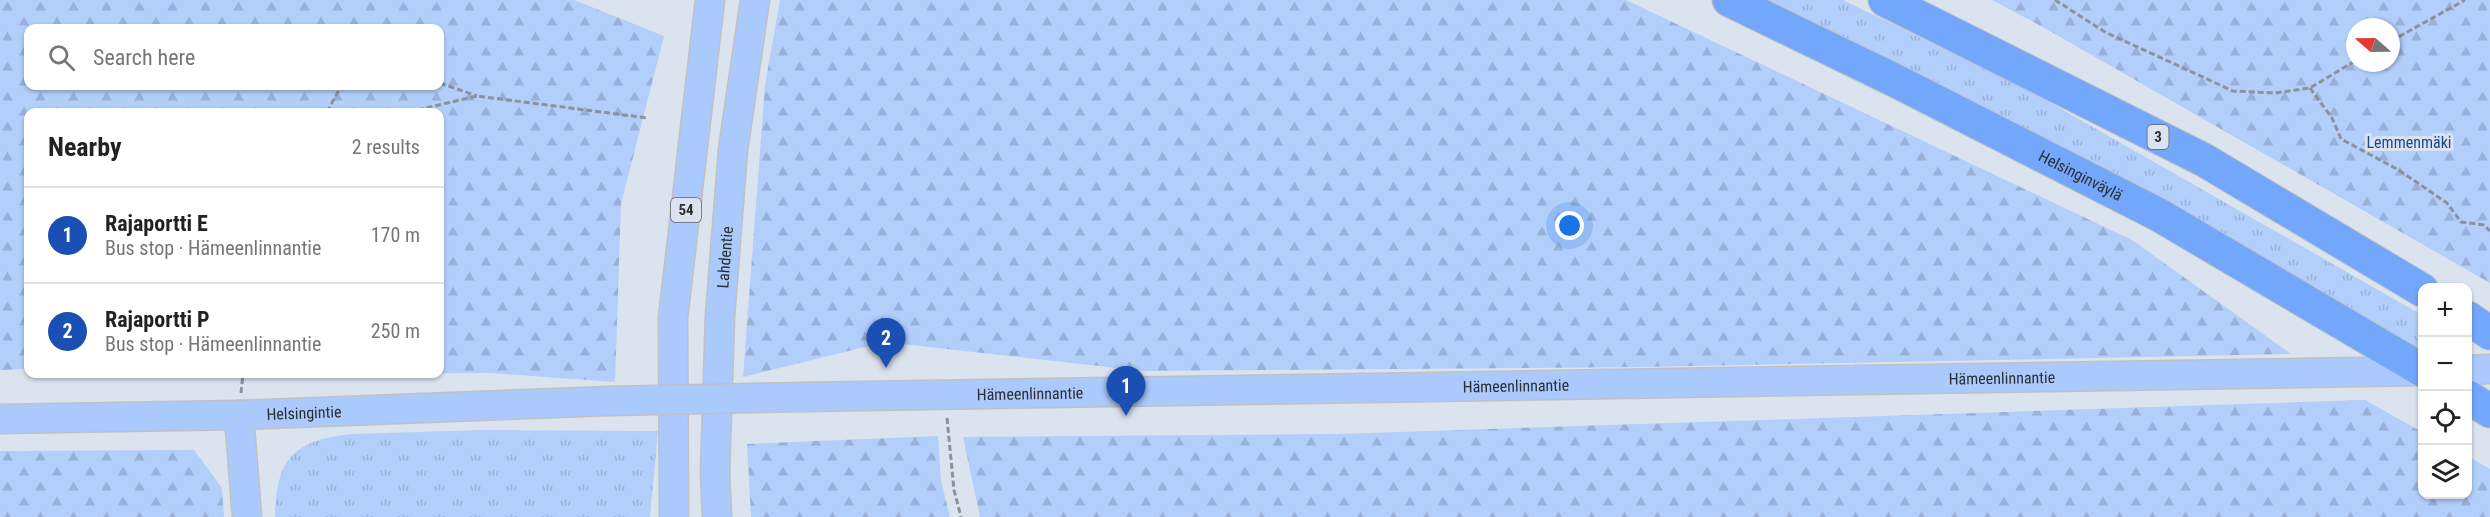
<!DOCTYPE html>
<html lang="en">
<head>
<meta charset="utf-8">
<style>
	body { margin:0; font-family:"Roboto Condensed",sans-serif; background:#f6f6f6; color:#222 }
	.controls { position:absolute; right:18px; bottom:18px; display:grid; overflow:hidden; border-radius:12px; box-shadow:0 2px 4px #0004 }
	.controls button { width:54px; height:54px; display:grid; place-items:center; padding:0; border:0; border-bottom:2px solid #e0e0e0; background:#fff; color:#222; font:30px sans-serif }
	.compass { position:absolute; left:2346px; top:18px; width:54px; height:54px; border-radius:50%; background:#fff; box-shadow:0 2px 4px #0004; rotate:290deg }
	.you { position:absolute; left:1570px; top:226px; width:21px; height:21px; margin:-15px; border:4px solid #fff; border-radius:50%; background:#1a73e8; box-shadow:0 0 0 9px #1a73e833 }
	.badge { display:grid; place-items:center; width:39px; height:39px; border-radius:50%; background:#0f766e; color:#fff; font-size:20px; font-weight:700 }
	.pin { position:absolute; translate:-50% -50px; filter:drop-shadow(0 2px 3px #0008) }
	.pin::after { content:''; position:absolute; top:32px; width:21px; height:18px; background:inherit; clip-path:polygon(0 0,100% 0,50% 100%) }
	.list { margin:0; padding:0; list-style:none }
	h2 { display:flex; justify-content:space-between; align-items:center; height:78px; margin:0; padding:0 24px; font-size:26px }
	h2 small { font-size:20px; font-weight:400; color:#767676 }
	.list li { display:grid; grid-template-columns:39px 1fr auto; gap:18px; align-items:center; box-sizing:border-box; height:96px; padding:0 24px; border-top:2px solid #e0e0e0 }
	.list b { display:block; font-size:22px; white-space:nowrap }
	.list p { margin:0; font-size:20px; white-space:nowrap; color:#767676 }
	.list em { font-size:20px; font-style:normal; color:#767676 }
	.icon { flex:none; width:33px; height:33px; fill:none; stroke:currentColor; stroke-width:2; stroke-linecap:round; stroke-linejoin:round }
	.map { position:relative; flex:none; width:2490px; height:517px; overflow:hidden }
	.search { position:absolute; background:#fff; box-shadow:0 2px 4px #0004; left:24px; top:24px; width:420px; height:66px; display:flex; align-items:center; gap:15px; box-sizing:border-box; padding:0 21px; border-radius:12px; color:#767676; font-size:22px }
	.panel { position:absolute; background:#fff; box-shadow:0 2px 4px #0004; left:24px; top:108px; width:420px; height:270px; border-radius:12px }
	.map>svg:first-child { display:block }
</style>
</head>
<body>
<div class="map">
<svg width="2490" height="517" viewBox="0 0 2490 517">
	<defs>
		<pattern id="grass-tufts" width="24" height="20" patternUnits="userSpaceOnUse" patternTransform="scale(1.5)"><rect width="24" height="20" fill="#b2cefb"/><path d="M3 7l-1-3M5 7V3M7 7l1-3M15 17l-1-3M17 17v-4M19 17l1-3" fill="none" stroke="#99b1d8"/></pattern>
		<pattern id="forest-firs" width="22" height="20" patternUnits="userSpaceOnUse" patternTransform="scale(1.5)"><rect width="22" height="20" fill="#b2cefb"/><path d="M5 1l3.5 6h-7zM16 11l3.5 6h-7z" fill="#99b1d8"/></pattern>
	</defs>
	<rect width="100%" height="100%" fill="#dbe3ee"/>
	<g fill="url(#grass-tufts)">
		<polygon points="1763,0 1843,0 2028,90 2422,315 2422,353 2015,122"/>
		<path d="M486 430 658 431 650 517H275C276 458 294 440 352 434Z"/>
	</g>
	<g fill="url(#forest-firs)" fill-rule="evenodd">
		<path d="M0 0H574L664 36 621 204 615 382 490 373 309 374H296H440V112H28V369L0 370ZM28 28H440V86H28Z"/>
		<polygon points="780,0 1626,0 2132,240 2291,354 1642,367 1144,371 885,342 743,377 765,85"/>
		<path d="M1992 0H2490V283L2041 26ZM2355 27H2391V63H2355Z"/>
		<polygon points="2365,400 2422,432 2422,494 2468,494 2468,456 2490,469 2490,517 980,517 963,437 1339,434"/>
		<polygon points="938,436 941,481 950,517 751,517 747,444"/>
		<polygon points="194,450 222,488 224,517 0,517 0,451"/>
	</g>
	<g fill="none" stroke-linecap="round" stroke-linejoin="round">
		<defs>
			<g id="major">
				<polyline points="2468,370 2490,369"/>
				<path id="s1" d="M804 397 2422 371"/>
				<polyline points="239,415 247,517"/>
				<path id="s2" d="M0 419 239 415 610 401"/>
				<polyline points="674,517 673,318 710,0"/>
				<path id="s3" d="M717 517 715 473 720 316 733 150 755 0"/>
			</g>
			<g id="highway">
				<path id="s4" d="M1729 0 1896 81 2159 215 2422 370"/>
				<polyline points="1885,0 2204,160 2422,290"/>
				<polyline points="2468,318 2490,333"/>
				<polyline points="2468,397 2490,411"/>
			</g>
		</defs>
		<use href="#major" stroke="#c0c1c2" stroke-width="31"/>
		<use href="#highway" stroke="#c0c1c2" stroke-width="35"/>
		<g stroke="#8c929a" stroke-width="3" stroke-dasharray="6 3" stroke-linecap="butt">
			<polyline points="2055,0 2105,32 2233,91 2275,93 2310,88 2355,61"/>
			<polyline points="2391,41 2465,0"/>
			<polyline points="440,83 477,96"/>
			<polyline points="2310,88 2332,118 2341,139 2397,169 2447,203 2461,222 2484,225 2490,231"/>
			<polyline points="327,112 339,90 346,86"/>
			<polyline points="409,112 477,96 648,118"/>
			<polyline points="241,393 243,374"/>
			<polyline points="947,418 954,490 961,517"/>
		</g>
		<use href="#major" stroke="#aacafd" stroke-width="28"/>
		<use href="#highway" stroke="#72a7fc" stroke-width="33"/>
		<defs>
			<polyline id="major-bridge" points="610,401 804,397"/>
		</defs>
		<use href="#major-bridge" stroke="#c0c1c2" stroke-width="31" stroke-linecap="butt"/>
		<use href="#major-bridge" stroke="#aacafd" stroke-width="28"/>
	</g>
	<g text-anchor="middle" stroke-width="6" stroke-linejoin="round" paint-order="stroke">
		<g fill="#dbe3ee" stroke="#60656b" stroke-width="1.5">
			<rect x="2147.5" y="125" width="21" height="24" rx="4.5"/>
			<rect x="671" y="198" width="30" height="24" rx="4.5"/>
		</g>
		<g font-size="15" font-weight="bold" fill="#2c2f33">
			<text x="2158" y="142">3</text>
			<text x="686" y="215">54</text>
		</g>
		<g font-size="16" fill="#194893" stroke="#dbe3ee">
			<text x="2409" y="148">Lemmenmäki</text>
		</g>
		<g font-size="16" fill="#2c2f33" stroke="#dbe3ee">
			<text dy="6" stroke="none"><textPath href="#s4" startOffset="393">Helsinginväylä</textPath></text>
			<text dy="6" stroke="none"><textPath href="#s3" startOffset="260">Lahdentie</textPath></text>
			<text dy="6" stroke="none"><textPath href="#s1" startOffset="1198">Hämeenlinnantie</textPath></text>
			<text dy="6" stroke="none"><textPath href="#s1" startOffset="712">Hämeenlinnantie</textPath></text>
			<text dy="6" stroke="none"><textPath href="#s1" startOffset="226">Hämeenlinnantie</textPath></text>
			<text dy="6" stroke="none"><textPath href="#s2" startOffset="304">Helsingintie</textPath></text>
		</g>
	</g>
</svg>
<div class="controls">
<button>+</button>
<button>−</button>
<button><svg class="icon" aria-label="locate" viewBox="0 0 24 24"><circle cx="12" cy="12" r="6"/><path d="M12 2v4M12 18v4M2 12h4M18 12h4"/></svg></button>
<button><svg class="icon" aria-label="layers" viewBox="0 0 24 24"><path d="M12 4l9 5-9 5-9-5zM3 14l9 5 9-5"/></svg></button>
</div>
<svg class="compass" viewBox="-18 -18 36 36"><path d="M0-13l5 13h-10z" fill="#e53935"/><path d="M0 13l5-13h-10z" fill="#767676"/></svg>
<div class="you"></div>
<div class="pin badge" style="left:1126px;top:416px;background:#1a4fb4">1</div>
<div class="pin badge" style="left:886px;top:368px;background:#1a4fb4">2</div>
<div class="search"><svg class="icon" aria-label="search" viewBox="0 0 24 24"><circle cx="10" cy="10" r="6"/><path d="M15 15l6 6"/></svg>Search here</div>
<section class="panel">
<h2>Nearby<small>2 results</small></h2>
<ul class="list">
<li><span class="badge" style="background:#1a4fb4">1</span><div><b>Rajaportti E</b><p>Bus stop · Hämeenlinnantie</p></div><em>170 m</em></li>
<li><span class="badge" style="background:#1a4fb4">2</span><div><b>Rajaportti P</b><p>Bus stop · Hämeenlinnantie</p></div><em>250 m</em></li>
</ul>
</section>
</div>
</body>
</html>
